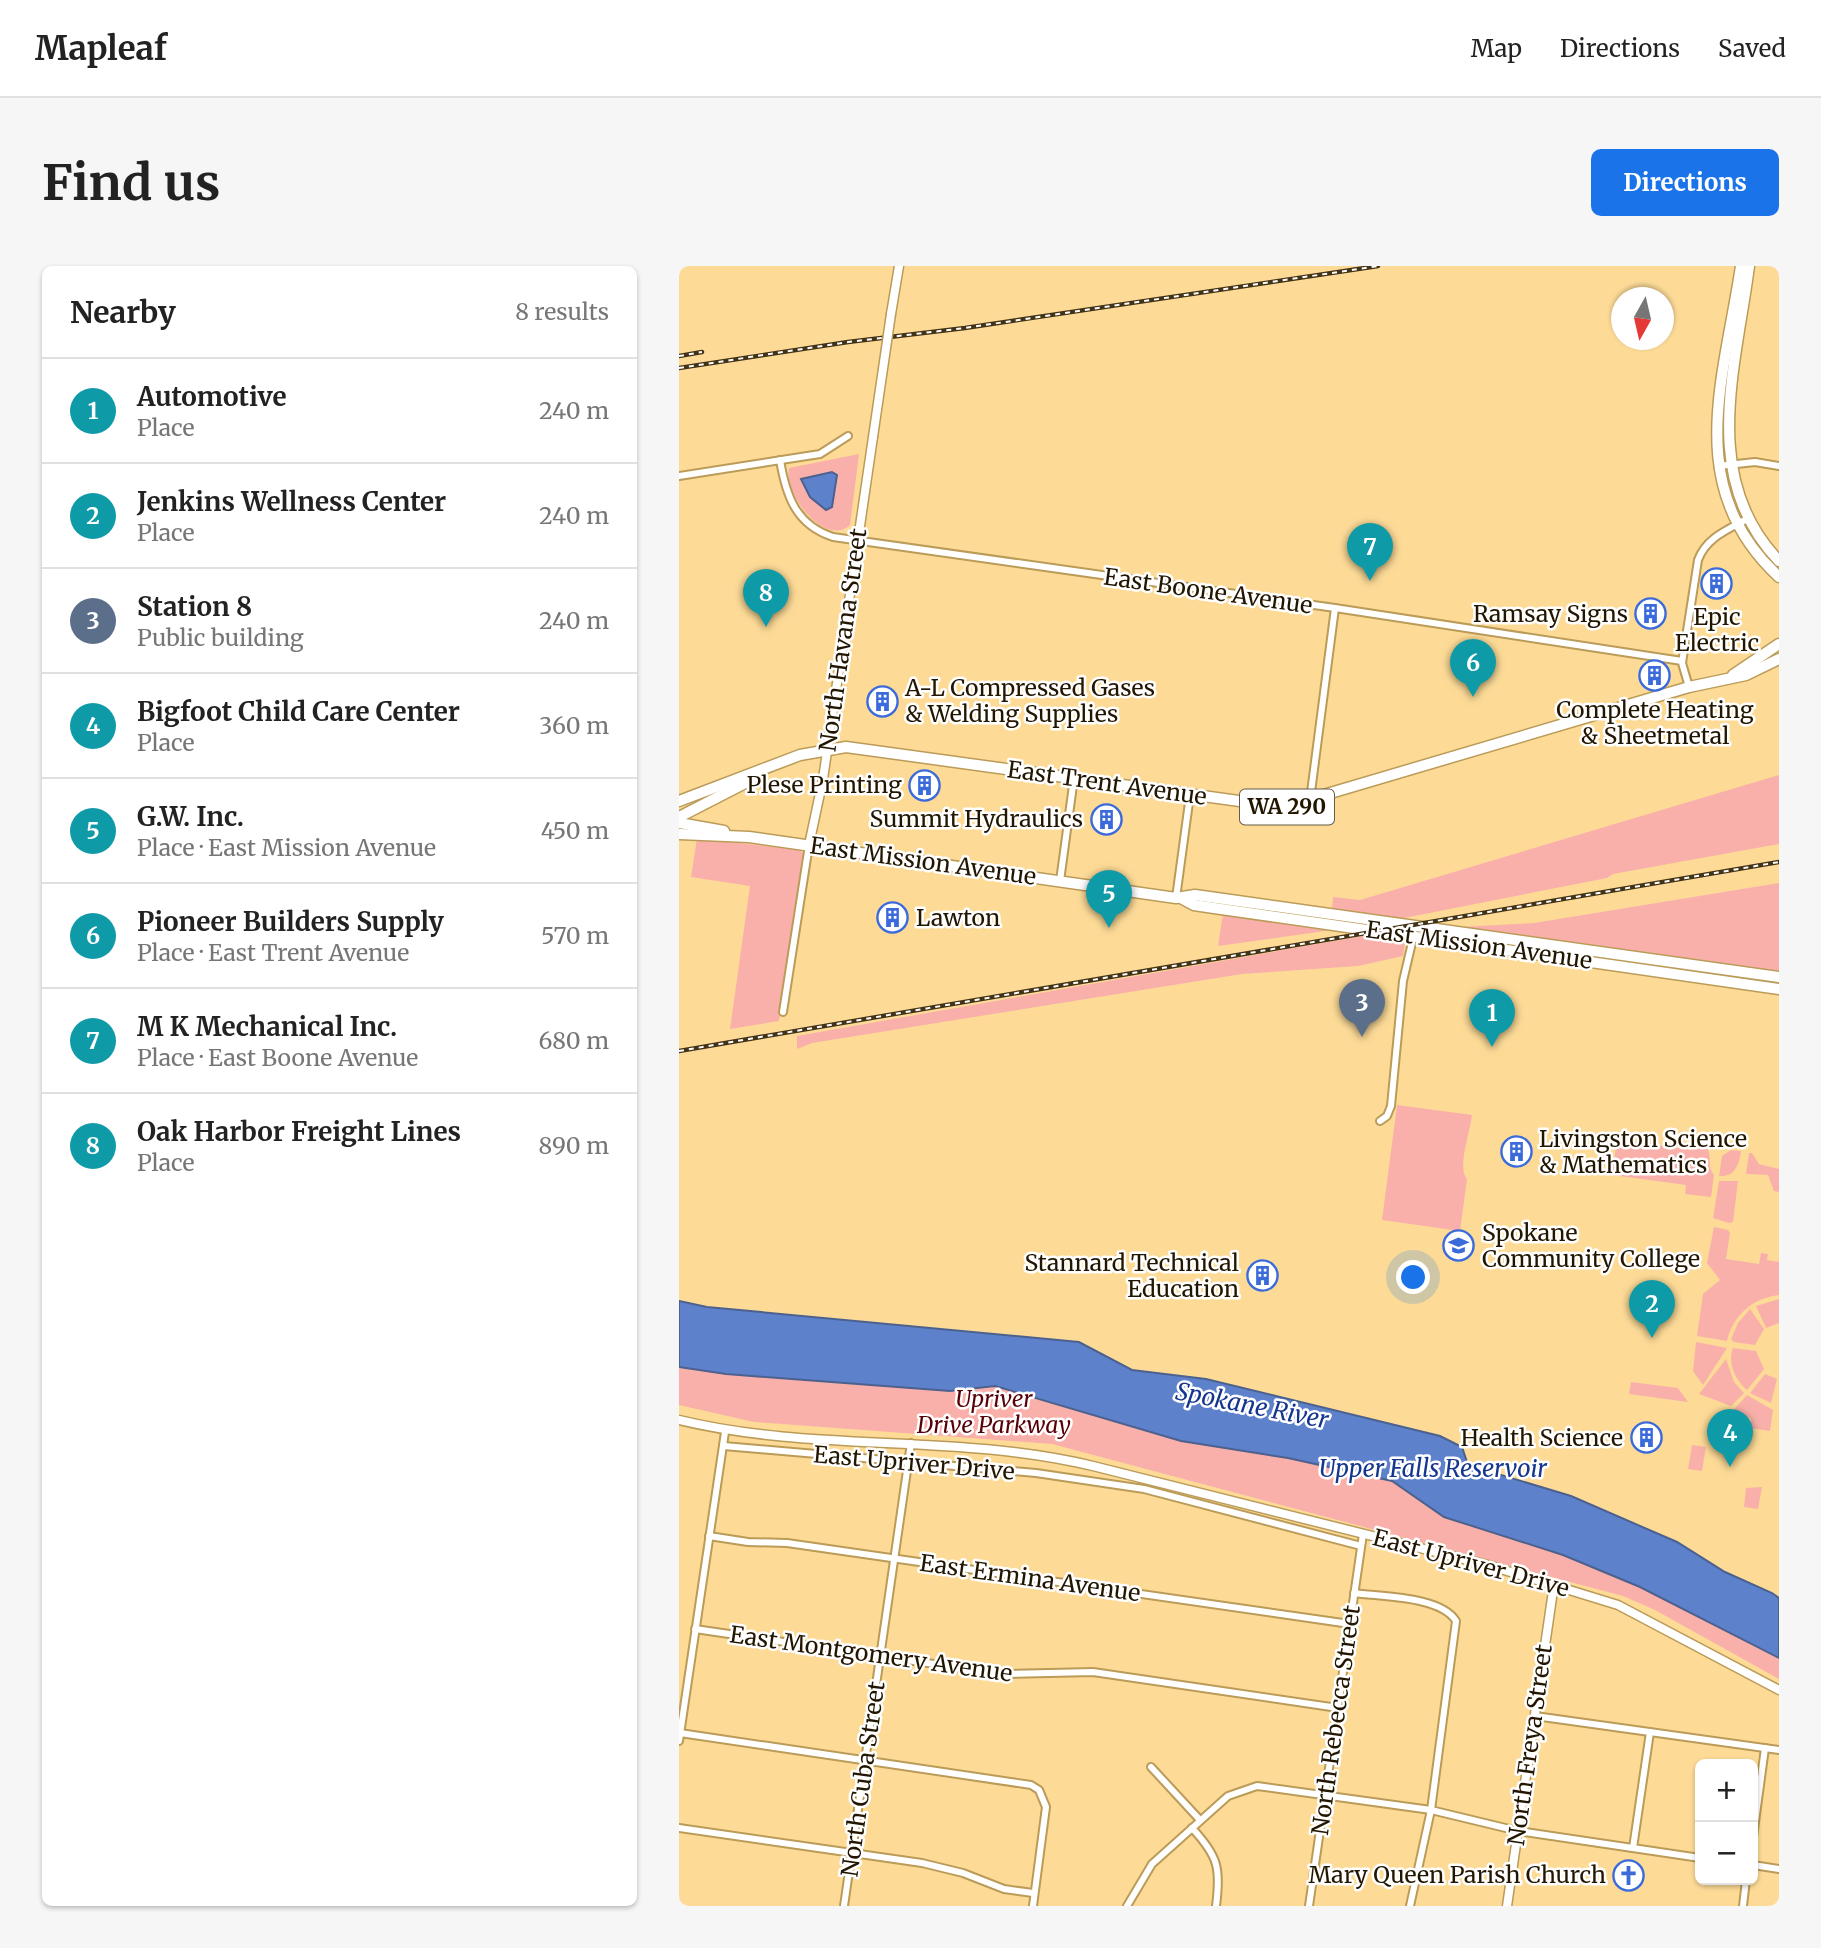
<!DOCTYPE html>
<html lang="en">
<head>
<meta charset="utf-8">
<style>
	body { margin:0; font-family:Merriweather,serif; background:#f6f6f6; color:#222 }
	.controls { position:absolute; right:21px; bottom:21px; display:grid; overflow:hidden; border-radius:10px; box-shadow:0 2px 5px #0004 }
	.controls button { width:63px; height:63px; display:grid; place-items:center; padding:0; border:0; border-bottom:2px solid #e0e0e0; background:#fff; color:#222; font:35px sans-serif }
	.compass { position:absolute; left:932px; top:21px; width:63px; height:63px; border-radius:50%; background:#fff; box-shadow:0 2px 5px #0004; rotate:188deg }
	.you { position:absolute; left:735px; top:1012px; width:24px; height:24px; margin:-18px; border:5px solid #fff; border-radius:50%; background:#1a73e8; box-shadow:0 0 0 10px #1a73e833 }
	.badge { display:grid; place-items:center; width:46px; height:46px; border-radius:50%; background:#1a73e8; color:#fff; font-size:23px; font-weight:700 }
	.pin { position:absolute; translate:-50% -58px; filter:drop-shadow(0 2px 4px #0008) }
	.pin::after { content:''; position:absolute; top:37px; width:24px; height:21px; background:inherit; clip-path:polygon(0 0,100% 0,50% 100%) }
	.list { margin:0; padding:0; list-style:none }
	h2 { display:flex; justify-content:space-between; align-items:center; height:91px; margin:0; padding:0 28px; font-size:30px }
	h2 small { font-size:23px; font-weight:400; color:#767676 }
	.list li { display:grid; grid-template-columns:46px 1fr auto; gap:21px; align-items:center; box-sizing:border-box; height:105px; padding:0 28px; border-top:2px solid #e0e0e0 }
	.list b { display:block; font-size:26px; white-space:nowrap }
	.list p { margin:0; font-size:23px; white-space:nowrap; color:#767676 }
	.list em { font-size:23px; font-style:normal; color:#767676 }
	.map { position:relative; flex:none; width:1100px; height:1640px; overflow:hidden; border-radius:10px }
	header { display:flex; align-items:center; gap:42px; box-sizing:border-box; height:98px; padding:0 35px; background:#fff; border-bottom:2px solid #e0e0e0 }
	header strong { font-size:33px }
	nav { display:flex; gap:38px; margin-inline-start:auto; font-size:24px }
	.intro { display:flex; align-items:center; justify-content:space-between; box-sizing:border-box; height:168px; padding:0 42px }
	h1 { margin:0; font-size:49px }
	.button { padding:18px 32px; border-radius:10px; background:#1a73e8; color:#fff; font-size:24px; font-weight:700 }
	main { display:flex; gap:42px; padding:0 42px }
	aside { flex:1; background:#fff; border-radius:10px; box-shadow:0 2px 5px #0004 }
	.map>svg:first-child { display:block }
</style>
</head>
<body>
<header>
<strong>Mapleaf</strong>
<nav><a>Map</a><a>Directions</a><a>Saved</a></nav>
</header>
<div class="intro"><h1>Find us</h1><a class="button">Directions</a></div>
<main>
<aside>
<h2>Nearby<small>8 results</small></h2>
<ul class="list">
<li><span class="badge" style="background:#0f9aa8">1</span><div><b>Automotive</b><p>Place</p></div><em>240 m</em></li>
<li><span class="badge" style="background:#0f9aa8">2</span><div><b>Jenkins Wellness Center</b><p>Place</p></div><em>240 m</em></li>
<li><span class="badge" style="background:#5c6f8a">3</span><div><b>Station 8</b><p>Public building</p></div><em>240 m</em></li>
<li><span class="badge" style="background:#0f9aa8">4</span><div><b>Bigfoot Child Care Center</b><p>Place</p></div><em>360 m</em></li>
<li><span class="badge" style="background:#0f9aa8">5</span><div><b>G.W. Inc.</b><p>Place · East Mission Avenue</p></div><em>450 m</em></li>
<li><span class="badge" style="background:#0f9aa8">6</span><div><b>Pioneer Builders Supply</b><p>Place · East Trent Avenue</p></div><em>570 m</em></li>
<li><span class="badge" style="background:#0f9aa8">7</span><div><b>M K Mechanical Inc.</b><p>Place · East Boone Avenue</p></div><em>680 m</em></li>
<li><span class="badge" style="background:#0f9aa8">8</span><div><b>Oak Harbor Freight Lines</b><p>Place</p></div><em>890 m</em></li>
</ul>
</aside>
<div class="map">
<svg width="1100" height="1640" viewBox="0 0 1100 1640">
	<rect width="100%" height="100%" fill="#fddb97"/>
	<g fill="#fab0aa">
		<path d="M180 188 171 259C146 282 104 228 110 202Z"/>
		<polygon points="1100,509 1100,578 934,608 928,612 720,653 653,643 654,631 681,634"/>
		<polygon points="18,572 120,584 125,588 100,755 51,763 71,620 12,611"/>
		<polygon points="1100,617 1100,706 782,661 855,657"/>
		<polygon points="544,648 660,663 539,680"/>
		<polygon points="689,669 723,675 726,677 724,690 679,700 563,708 133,777 118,783 118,770"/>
		<path d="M718 839 793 849C791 867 778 901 788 913L781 965 703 954Z"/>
		<path d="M938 873 1012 884 1013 879 1027 881C1034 889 1027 899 1035 909L1032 931 1006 928 1007 919 933 909Z"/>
		<path d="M1052 884 1062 885C1060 899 1056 911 1040 910L1043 890Z"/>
		<polygon points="1070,887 1073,887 1080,898 1100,903 1100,926 1095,925 1089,909 1067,908"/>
		<polygon points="1040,915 1059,915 1054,956 1050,957 1034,952"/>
		<path d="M1035 961 1049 964 1051 967 1047 993 1080 998 1082 987 1089 988 1088 994 1100 996V1029C1074 1032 1054 1049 1048 1075L1018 1070 1024 1028 1041 1014 1028 997Z"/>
		<polygon points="1100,1033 1100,1057 1087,1062 1077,1040"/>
		<polygon points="1071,1043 1085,1063 1076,1079 1055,1076 1052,1073 1059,1057"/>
		<polygon points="1017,1076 1048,1082 1024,1119 1014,1105"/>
		<path d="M1054 1082 1077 1085 1085 1103 1068 1124C1056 1114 1048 1096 1054 1082Z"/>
		<polygon points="1047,1093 1055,1116 1065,1127 1052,1140 1020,1128"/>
		<polygon points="0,1101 47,1108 271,1125 316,1120 502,1175 609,1192 713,1215 765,1251 884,1289 961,1321 1100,1392 1100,1413 976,1344 944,1330 373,1178 75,1156 0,1139"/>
		<polygon points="1086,1108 1098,1113 1092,1137 1071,1127"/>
		<polygon points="952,1116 999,1122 1009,1136 950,1128"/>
		<polygon points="1068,1129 1094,1144 1091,1165 1071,1162 1072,1152 1050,1149"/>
		<polygon points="1013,1179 1027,1181 1023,1205 1009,1203"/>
		<polygon points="1083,1221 1079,1243 1065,1241 1067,1222"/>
	</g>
	<g fill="#5e81cb" stroke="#4c618e" stroke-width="2">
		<polygon points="153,206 158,209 153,241 147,244 131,231 122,213"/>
		<polygon points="0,1035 28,1041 400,1076 453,1104 527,1113 761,1170 783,1181 789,1199 892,1230 998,1276 1046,1306 1093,1327 1100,1332 1100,1392 961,1321 884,1289 765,1251 713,1215 609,1192 502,1175 316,1120 271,1125 47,1108 0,1101"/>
	</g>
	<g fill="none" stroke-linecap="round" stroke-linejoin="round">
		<defs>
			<g id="minor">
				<path d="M101 194C107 230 117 259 154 271L656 342 1003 395"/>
				<polyline points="1039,200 1076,196 1100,200"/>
				<polyline points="0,210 141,188 169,170"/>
				<path d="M1010 421 1003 397 1019 294C1027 272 1048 264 1068 253"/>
				<polyline points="631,534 656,342"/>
				<polyline points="381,615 395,512"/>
				<polyline points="497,632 511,529"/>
				<polyline points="104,746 130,579"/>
				<polyline points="701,855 708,850 712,840 724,715 735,668"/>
				<polyline points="45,1180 357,1207 465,1223 682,1280"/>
				<polyline points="30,1270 69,1276 108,1277 671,1358"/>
				<path d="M675 1327C703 1331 762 1330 777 1355L752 1544 731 1640"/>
				<polyline points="16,1363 323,1408 414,1406 659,1442"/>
				<polyline points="856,1450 1100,1484"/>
				<polyline points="1,1467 352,1519 360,1524 367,1541 354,1640"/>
				<polyline points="0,1475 46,1166"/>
				<polyline points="472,1501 521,1554"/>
				<polyline points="0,1562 243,1597 284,1607 325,1623 354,1627"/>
				<path d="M513 1562C539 1590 542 1602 537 1640"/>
				<polyline points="1074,1571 1086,1482"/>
				<polyline points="954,1582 971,1466"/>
				<polyline points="1074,1599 1100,1603"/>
				<polyline points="165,1640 232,1177"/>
				<polyline points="448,1640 473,1598 549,1530 578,1520 752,1544 839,1565 1021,1592"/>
				<polyline points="630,1640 684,1268"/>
				<polyline points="1064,1640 1067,1614"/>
			</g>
			<g id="tertiary">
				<polyline points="212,48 220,0"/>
				<polyline points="130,579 144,513 194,171"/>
				<path d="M0 1154C136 1187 278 1167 414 1200L809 1299 939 1339 1100 1424"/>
				<polyline points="828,1640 875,1318"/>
			</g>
			<g id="primary">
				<path d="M1062 0C1045 114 1003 221 1100 311"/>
				<path d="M1070 0C1057 101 1020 212 1100 295"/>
				<polyline points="1054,409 1100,378"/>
				<polyline points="0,535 121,489 167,481 604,541 1010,421 1067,409 1100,393"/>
				<polyline points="0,551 70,515 80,505"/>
				<polyline points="0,557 45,565"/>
				<polyline points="0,568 70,571 497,632 516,629 1100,711"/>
				<polyline points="502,632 515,639 535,642 1100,723"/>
			</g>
		</defs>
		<use href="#minor" stroke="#bb9b58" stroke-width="10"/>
		<use href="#tertiary" stroke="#bb9b58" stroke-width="11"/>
		<use href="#primary" stroke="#bb9b58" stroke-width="13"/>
		<use href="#minor" stroke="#fff" stroke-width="6"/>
		<use href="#tertiary" stroke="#fff" stroke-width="8"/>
		<use href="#primary" stroke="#fff" stroke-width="10"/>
		<defs>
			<g id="rail">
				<polyline points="0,90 23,86"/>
				<polyline points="0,102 169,76 286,62 699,0"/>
				<polyline points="0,785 1100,596"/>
			</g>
		</defs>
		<use href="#rail" stroke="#423216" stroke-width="4.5"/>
		<use href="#rail" stroke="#fff" stroke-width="2" stroke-dasharray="5" stroke-linecap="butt"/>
		<defs>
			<polyline id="tertiary-bridge" points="194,171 212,48"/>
		</defs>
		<use href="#tertiary-bridge" stroke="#bb9b58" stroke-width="11" stroke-linecap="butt"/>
		<use href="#tertiary-bridge" stroke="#fff" stroke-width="8"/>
	</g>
	<defs>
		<symbol id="building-ring" viewBox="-11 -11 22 22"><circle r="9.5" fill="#fff" stroke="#3b6adb" stroke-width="1.5"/><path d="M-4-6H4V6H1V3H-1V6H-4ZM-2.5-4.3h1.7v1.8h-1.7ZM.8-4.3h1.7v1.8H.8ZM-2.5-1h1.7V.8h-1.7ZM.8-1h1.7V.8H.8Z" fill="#3b6adb"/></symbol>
		<symbol id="university-ring" viewBox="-11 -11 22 22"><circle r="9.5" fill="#fff" stroke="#3b6adb" stroke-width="1.5"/><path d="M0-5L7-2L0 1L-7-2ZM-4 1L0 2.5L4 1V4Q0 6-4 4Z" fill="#3b6adb"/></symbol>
		<symbol id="church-ring" viewBox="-11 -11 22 22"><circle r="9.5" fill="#fff" stroke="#3b6adb" stroke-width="1.5"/><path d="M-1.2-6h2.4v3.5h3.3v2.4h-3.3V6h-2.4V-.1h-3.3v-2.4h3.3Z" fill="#3b6adb"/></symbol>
	</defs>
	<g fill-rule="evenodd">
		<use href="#building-ring" x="1020" y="300" width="35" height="35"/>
		<use href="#building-ring" x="954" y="330" width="35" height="35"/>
		<use href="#building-ring" x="958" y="392" width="35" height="35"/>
		<use href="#building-ring" x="186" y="418" width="35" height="35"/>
		<use href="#building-ring" x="228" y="502" width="35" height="35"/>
		<use href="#building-ring" x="410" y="536" width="35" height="35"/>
		<use href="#building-ring" x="196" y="634" width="35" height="35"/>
		<use href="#building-ring" x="820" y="868" width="35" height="35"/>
		<use href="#university-ring" x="762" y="962" width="35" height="35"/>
		<use href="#building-ring" x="566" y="992" width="35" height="35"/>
		<use href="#building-ring" x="950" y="1154" width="35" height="35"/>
		<use href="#church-ring" x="932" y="1592" width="35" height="35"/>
	</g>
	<g text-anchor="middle" stroke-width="5" stroke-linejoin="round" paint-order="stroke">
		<rect fill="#fff" stroke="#655c4c" stroke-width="2" x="561" y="523.5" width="94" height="35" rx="5"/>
		<g font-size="21" font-weight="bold" fill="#231600">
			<text x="608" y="548">WA 290</text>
		</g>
		<g font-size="23" fill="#231600" stroke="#fff">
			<text transform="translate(529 325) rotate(8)" y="8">East Boone Avenue</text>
			<text transform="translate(164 374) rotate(-82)" y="8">North Havana Street</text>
			<text transform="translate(428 517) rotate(8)" y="8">East Trent Avenue</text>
			<text transform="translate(244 595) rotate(8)" y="8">East Mission Avenue</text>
			<text transform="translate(800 679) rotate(8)" y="8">East Mission Avenue</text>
			<text transform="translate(235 1197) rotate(5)" y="8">East Upriver Drive</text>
			<text transform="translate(792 1297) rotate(15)" y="8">East Upriver Drive</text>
			<text transform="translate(351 1312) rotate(8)" y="8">East Ermina Avenue</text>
			<text transform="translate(192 1388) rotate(8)" y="8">East Montgomery Avenue</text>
			<text transform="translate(657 1454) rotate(-82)" y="8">North Rebecca Street</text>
			<text transform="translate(851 1479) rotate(-82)" y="8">North Freya Street</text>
			<text transform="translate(184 1513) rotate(-82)" y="8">North Cuba Street</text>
		</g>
		<g font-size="23" fill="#231600" stroke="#fff" text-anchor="end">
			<text x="949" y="356">Ramsay Signs</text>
			<text x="1038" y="359" text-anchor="middle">Epic<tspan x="1038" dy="26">Electric</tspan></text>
			<text x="226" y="430" text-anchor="start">A-L Compressed Gases<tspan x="226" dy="26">&amp; Welding Supplies</tspan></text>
			<text x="976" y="452" text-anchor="middle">Complete Heating<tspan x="976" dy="26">&amp; Sheetmetal</tspan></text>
			<text x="223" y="527">Plese Printing</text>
			<text x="404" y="561">Summit Hydraulics</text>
			<text x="237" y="660" text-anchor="start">Lawton</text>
			<text x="860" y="881" text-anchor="start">Livingston Science<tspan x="860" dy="26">&amp; Mathematics</tspan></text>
			<text x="803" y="975" text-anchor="start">Spokane<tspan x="803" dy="26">Community College</tspan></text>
			<text x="560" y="1005">Stannard Technical<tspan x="560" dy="26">Education</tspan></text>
			<text x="944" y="1180">Health Science</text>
			<text x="927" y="1617">Mary Queen Parish Church</text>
		</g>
		<g font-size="23" font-style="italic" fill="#580007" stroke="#fff">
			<text x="315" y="1141">Upriver<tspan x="315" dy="26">Drive Parkway</tspan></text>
		</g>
		<g font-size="24" font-style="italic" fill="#15368e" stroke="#fff">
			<text transform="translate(573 1140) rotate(11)" y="8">Spokane River</text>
			<text x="754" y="1211">Upper Falls Reservoir</text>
		</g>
	</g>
</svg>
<div class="controls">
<button>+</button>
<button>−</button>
</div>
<svg class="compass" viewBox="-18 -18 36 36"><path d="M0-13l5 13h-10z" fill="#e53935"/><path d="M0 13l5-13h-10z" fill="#767676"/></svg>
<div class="you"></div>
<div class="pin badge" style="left:813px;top:781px;background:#0f9aa8">1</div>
<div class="pin badge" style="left:973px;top:1072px;background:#0f9aa8">2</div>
<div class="pin badge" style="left:683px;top:771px;background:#5c6f8a">3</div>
<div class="pin badge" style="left:1051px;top:1201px;background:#0f9aa8">4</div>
<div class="pin badge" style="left:430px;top:662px;background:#0f9aa8">5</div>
<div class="pin badge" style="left:794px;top:431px;background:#0f9aa8">6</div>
<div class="pin badge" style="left:691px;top:315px;background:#0f9aa8">7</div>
<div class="pin badge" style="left:87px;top:361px;background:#0f9aa8">8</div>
</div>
</main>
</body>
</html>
